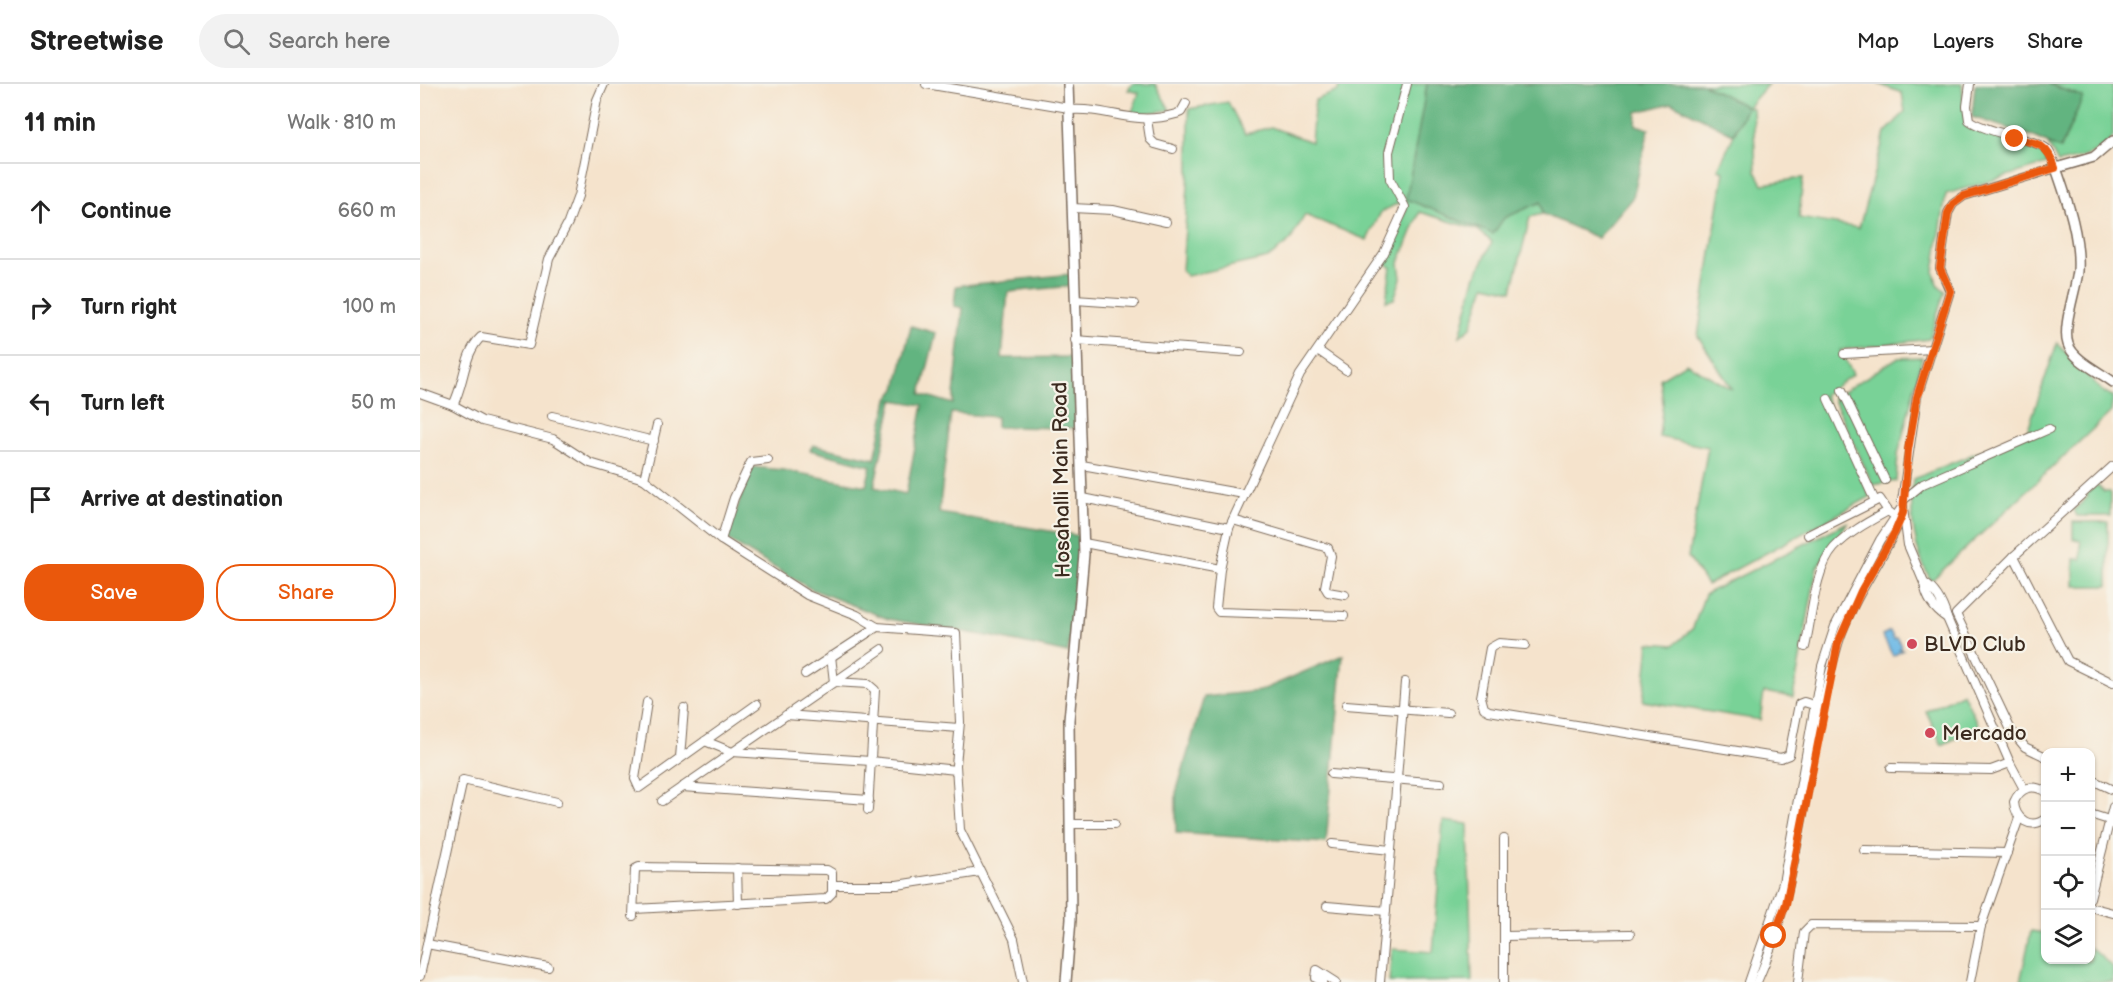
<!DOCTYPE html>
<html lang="en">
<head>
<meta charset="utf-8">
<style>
	body { margin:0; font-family:"Balsamiq Sans",sans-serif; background:#f2f2f2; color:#222 }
	.controls { position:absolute; right:18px; bottom:18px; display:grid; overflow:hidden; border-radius:12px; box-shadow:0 2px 4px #0004 }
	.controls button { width:54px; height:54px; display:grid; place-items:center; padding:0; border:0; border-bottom:2px solid #e0e0e0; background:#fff; color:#222; font:30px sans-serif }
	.stop { position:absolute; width:18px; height:18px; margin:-14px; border:4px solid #ea580c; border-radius:50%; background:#fff }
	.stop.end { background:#ea580c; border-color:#fff; box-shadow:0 2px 6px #0008 }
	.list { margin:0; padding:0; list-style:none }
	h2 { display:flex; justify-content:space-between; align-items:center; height:78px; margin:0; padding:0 24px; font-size:26px }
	h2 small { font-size:20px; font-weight:400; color:#767676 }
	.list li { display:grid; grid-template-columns:39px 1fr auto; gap:18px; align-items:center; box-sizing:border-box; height:96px; padding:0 24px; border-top:2px solid #e0e0e0 }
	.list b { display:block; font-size:22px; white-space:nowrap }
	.list em { font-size:20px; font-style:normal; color:#767676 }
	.actions { display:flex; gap:12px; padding:18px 24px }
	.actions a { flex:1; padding:14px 0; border:2px solid #ea580c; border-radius:24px; text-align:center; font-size:21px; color:#ea580c }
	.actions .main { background:#ea580c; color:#fff }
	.icon { flex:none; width:33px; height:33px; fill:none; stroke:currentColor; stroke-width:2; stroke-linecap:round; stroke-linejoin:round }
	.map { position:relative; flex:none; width:1693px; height:898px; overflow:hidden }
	header { display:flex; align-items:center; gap:36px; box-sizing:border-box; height:84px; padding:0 30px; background:#fff; border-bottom:2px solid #e0e0e0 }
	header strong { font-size:28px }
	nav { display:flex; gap:33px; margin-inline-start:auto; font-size:21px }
	.search { width:420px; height:54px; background:#f2f2f2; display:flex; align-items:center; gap:15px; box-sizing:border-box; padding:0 21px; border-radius:33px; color:#767676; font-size:22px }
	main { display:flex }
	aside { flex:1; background:#fff }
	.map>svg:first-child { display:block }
</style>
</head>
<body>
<header>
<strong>Streetwise</strong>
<div class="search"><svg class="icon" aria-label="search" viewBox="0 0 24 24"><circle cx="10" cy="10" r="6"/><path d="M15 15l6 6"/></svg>Search here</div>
<nav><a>Map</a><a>Layers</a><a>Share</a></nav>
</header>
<main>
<aside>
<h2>11 min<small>Walk · 810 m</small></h2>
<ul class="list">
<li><svg class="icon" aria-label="ahead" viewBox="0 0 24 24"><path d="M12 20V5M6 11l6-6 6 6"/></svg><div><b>Continue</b></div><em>660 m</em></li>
<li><svg class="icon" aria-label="right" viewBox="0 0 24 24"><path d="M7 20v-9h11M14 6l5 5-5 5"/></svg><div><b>Turn right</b></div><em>100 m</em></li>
<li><svg class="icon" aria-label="left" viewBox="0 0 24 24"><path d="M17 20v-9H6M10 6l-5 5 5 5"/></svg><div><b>Turn left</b></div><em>50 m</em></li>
<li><svg class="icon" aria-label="arrive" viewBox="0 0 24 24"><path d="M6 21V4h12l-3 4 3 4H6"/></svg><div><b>Arrive at destination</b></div></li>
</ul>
<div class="actions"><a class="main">Save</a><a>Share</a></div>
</aside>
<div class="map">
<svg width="1693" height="898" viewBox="0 0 1693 898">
	<rect width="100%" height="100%" fill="#f7f3e8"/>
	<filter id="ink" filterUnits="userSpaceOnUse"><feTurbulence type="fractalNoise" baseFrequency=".0167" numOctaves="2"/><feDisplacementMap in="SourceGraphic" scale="12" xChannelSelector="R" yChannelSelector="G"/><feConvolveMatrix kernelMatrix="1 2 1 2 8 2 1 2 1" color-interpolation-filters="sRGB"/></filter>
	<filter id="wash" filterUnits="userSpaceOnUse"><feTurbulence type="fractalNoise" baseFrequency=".008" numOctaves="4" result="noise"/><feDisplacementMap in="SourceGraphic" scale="24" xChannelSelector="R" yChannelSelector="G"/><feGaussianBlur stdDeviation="1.35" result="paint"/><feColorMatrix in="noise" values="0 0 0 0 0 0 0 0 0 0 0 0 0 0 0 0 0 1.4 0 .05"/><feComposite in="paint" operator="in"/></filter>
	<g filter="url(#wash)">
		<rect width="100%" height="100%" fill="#f5e3cc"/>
		<g fill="#79d297" stroke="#5a7e5a" stroke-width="1.5">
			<polygon points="712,0 735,0 750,26 711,31 719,9 708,6"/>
			<polygon points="919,0 1007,0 987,115 1084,134 1121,118 1123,130 1110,133 1092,207 1065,201 1051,243 1040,252 1055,194 1072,158 1058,146 1000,128 979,179 981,194 974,215 966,217 971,183 962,177 986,126 986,115 961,128 947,156 885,131 870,157 848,174 767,192 762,187 769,88 769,25 808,18 825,50 851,43 891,58 895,16 918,7"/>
			<polygon points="1283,0 1348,0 1328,23 1333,25 1336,87 1343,100 1383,94 1379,134 1439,144 1465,49 1485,28 1482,9 1458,0 1542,0 1546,43 1624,69 1627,80 1526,110 1514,188 1517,200 1525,207 1509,255 1420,266 1433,290 1404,311 1450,413 1287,501 1268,473 1288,363 1239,353 1243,318 1240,295 1266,279 1312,305 1278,252 1304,87 1298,85 1327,23"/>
			<path d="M1628 0H1693V53C1681 71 1658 75 1638 79L1628 60 1641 65 1663 13Z"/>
			<path d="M1637 259 1683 308 1693 312 1691 328 1511 497C1494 466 1489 430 1493 395L1607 348Z"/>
			<polygon points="1502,273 1478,371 1476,397 1453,401 1413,314 1477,274"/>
			<polygon points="1677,401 1684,408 1690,408 1690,432 1657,432 1654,426 1668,413 1666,410"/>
			<polygon points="1428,438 1397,483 1373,613 1344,608 1340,636 1223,617 1229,559 1254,561 1273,544 1285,510"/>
			<polygon points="1653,438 1688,438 1688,502 1654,502 1654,475 1661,475 1661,456 1653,455"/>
			<polygon points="1543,609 1559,643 1522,661 1506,627"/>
			<polygon points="1023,737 1048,740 1052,897 969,898 972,865 1013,868"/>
			<polygon points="1611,847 1625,849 1626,876 1670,876 1671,864 1693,883 1693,898 1600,898"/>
		</g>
		<g fill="#62b480" stroke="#4e6f4f" stroke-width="1.5" fill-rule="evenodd">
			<polygon points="1007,0 1283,0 1327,23 1313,50 1252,19 1217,28 1216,41 1229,45 1213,113 1178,154 1123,130 1121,118 1084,134 1073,150 986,115"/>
			<polygon points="1555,0 1628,0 1663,13 1640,65 1612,52 1552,33"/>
			<path d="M651 190 652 202 588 208 582 274 654 273 656 344 576 343V333L531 329 519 429 660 452 648 569 574 553 468 535 391 505 306 455 332 383 363 386 446 402 451 382 390 366 393 361 455 375 468 315 476 305 491 242 516 249 501 310 533 320 543 224 534 222 536 202ZM473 316 503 321 486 410 454 403Z"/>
			<polygon points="923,571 906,759 756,749 756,709 784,613 840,607"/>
		</g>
		<polygon fill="#6db9e6" stroke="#547282" stroke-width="1.5" points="1470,547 1474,555 1477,554 1481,562 1479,565 1483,566 1473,572 1462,551"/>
	</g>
	<g filter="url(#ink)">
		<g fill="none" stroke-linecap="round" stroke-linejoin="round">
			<defs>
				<g id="minor">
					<polyline points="506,0 649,24"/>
					<path d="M649 26C690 23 712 43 756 30L761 28 766 19"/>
					<polyline points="727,35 730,55 735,60 753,65"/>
					<polyline points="652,124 693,126 746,138"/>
					<polyline points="655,216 714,220"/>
					<polyline points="655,256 821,268"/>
					<polyline points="899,267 926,286"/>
					<polyline points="1424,270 1512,265"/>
					<polyline points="1422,306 1465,396"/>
					<polyline points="0,309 33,321 62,337 133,355 170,379 224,395"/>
					<polyline points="1408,315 1455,417"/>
					<path d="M33 321C45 299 43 270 61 253L109 261 129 175 148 139 158 112 177 16 184 0"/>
					<polyline points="132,332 234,357"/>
					<polyline points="237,341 224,395 301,456 314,414 331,378 348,376"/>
					<polyline points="662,381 824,410"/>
					<polyline points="663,414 809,444"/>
					<polyline points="1482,417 1503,400 1629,345"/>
					<polyline points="813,436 908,464 911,472 905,503 908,508 925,511"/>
					<polyline points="1388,451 1460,415 1468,427"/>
					<polyline points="301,456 387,511 437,531 457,543 536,549 540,638 536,681 540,746 594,855 603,898"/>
					<polyline points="664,459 800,485"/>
					<polyline points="1594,472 1648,577 1693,599"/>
					<path d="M1504 499 1488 461 1482 417 1497 313 1530 207 1520 184 1528 129 1533 120 1544 112 1636 84C1634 78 1632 71 1628 66 1619 55 1568 50 1549 36L1547 22 1550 0"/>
					<path d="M1504 499C1516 506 1523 520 1527 534 1513 525 1506 514 1504 499Z"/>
					<polyline points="924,532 799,528 796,524 800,485 809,444 880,291 964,169 985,123 970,95 969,68 987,0"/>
					<polyline points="1527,534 1590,679 1604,705"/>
					<polyline points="1105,561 1079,559 1070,564 1061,613 1064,624 1069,627 1361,674 1369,671 1379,620 1384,618 1400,623"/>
					<path d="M1385 563C1392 535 1394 486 1414 464 1429 448 1450 437 1468 427L1476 433"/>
					<polyline points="411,572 414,598"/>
					<polyline points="385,590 457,543"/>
					<polyline points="414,598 448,600 455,606 448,726"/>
					<polyline points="227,618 215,695 219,704 337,620"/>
					<polyline points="926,621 1028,629"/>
					<polyline points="366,631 539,644"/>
					<polyline points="285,657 312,668 451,677 536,686"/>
					<polyline points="1626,673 1605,663 1591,646 1536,530 1594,472 1693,382"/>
					<polyline points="260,674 264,624"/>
					<polyline points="1471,684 1571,686 1590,679"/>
					<polyline points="911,690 1021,699"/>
					<polyline points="1670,695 1693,706"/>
					<polyline points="262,703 449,716"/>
					<path d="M1626 708C1612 699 1600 704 1594 718 1595 735 1611 747 1626 734"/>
					<polyline points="242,717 462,565"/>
					<polyline points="1670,730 1692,737"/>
					<polyline points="650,740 694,740"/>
					<polyline points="1084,755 1084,898"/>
					<polyline points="912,760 971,766"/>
					<polyline points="1444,766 1587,769"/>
					<polyline points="317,784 318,820"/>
					<polyline points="412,801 477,801 560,788"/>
					<polyline points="1670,814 1693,723"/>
					<polyline points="907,822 966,827"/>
					<polyline points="1670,823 1693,829"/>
					<polyline points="213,832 215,785 219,783 407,786 412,789 412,809 406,815 214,825"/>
					<polyline points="1084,852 1210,850"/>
					<polyline points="7,860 128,883"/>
					<polyline points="0,892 43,696 137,718"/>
					<polyline points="903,898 896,894 897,886 916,898"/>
					<polyline points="960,898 985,598"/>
					<polyline points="1329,898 1363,799 1402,582 1415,542 1460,456 1482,423"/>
					<path d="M1337 898C1385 791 1384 671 1418 560 1431 515 1463 477 1481 434"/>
					<polyline points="1378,898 1384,848 1391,841 1561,842"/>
					<polyline points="1550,898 1561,842 1599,734"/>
				</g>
				<g id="tertiary">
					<path d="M1693 57 1674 73 1636 84C1647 116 1660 151 1658 187 1656 206 1642 243 1648 260 1653 276 1680 288 1693 298"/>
					<polyline points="646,898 651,835 649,636 664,470 648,0"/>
				</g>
			</defs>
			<use href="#minor" stroke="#7c6b5b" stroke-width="10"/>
			<use href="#tertiary" stroke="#7c6b5b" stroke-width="12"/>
			<use href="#minor" stroke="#fff" stroke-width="8"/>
			<use href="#tertiary" stroke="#fff" stroke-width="9"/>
		</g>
	</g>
	<g fill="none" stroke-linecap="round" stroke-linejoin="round" filter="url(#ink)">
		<path stroke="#ea580c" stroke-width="8" d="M1354 852 1366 820 1418 559 1441 507 1475 448 1483 429 1488 366 1497 313 1530 207 1520 184 1528 129 1533 120 1544 112 1635 84C1628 61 1618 58 1595 55"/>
	</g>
	<g fill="#d1495b" stroke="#f7f3e8" stroke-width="2">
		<circle cx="1492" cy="560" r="6"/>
		<circle cx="1510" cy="649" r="6"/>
	</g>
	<g text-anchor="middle" stroke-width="4.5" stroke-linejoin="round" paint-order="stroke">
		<g font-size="21" fill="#3b2a1e" stroke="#f7f3e8">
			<text transform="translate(641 396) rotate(-91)" y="7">Hosahalli Main Road</text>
		</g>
		<g font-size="21" fill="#3b2a1e" stroke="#f7f3e8" text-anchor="start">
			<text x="1504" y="567">BLVD Club</text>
			<text x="1522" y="656">Mercado</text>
		</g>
	</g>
</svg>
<div class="controls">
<button>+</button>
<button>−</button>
<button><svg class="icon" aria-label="locate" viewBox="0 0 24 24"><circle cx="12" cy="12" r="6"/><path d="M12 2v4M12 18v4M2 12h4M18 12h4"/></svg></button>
<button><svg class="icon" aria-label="layers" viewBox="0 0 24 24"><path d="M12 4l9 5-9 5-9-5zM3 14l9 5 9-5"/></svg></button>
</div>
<div class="stop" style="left:1354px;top:852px"></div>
<div class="stop end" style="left:1595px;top:55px"></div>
</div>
</main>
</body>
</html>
